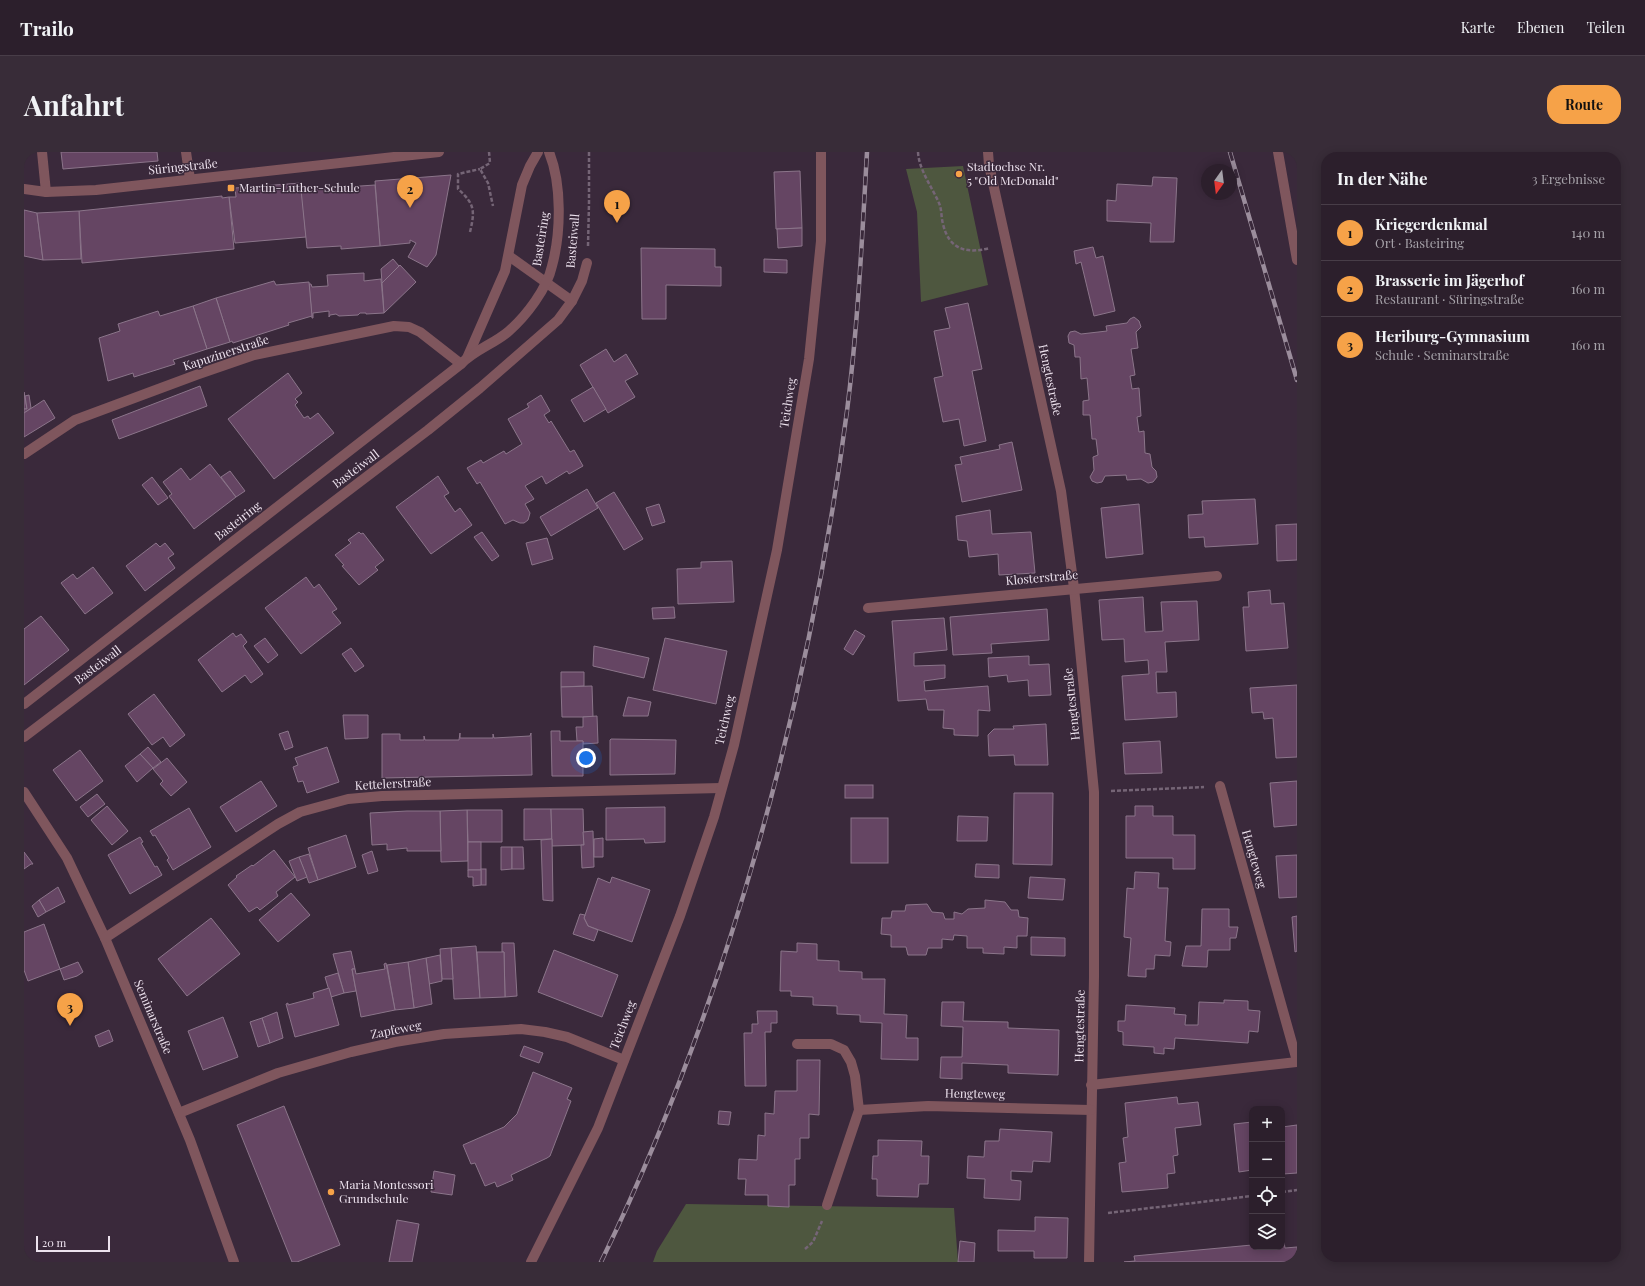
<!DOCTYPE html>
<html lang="de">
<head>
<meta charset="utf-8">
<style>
	body { margin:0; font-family:"Playfair Display",serif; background:#382c38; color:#f1f3f6 }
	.controls { position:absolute; right:12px; bottom:12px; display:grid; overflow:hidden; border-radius:8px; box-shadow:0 2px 10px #0003 }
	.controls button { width:36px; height:36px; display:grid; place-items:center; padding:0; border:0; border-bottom:1px solid #483d48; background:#2c1f2c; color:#f1f3f6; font:20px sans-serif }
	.compass { position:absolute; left:1177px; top:12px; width:36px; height:36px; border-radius:50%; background:#2c1f2c; box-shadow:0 2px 10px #0003; rotate:194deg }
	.scale { position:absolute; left:12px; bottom:10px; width:74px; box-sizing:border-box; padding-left:4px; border:2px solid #ede2ee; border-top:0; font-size:11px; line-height:14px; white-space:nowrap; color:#ede2ee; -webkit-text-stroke:3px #3a293b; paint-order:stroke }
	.you { position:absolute; left:562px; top:606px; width:14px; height:14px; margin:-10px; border:3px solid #fff; border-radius:50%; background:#1a73e8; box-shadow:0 0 0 6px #1a73e833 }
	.badge { display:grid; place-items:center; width:26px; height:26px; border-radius:50%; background:#f6a248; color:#111; font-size:13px; font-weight:700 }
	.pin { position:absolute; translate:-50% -33px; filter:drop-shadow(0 1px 2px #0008) }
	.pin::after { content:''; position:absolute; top:21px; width:14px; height:12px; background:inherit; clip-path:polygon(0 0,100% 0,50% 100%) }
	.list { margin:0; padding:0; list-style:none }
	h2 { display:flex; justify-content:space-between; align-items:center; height:52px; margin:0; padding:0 16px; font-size:17px }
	h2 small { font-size:13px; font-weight:400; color:#a6a2a9 }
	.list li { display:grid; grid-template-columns:26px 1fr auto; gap:12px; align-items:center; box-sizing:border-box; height:56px; padding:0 16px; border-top:1px solid #483d48 }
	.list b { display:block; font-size:15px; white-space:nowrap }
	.list p { margin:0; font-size:13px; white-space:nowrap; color:#a6a2a9 }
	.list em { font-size:13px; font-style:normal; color:#a6a2a9 }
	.icon { flex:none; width:22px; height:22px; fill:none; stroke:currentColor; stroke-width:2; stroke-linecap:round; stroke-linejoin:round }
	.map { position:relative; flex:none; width:1273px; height:1110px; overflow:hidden; border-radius:16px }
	header { display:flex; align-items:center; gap:24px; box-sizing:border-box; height:56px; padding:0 20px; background:#2c1f2c; border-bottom:1px solid #483d48 }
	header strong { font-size:19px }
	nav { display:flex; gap:22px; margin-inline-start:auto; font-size:14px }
	.intro { display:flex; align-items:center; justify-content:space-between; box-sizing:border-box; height:96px; padding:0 24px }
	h1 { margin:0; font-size:28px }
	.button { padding:10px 18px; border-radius:16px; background:#f6a248; color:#111; font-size:14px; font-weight:700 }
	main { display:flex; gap:24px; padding:0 24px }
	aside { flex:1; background:#2c1f2c; border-radius:16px; box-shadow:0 2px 10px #0003 }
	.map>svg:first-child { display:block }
</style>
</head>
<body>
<header>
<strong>Trailo</strong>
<nav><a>Karte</a><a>Ebenen</a><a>Teilen</a></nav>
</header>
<div class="intro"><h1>Anfahrt</h1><a class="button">Route</a></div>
<main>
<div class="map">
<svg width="1273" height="1110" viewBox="0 0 1273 1110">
	<rect width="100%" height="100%" fill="#3a293b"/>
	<g fill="#4e573f">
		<polygon points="939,14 964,133 897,150 893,60 882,17"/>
		<polygon points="662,1052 930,1056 934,1110 629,1110 633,1099"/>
	</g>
	<g fill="#654563" stroke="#8b758a">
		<polygon points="37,0 133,0 134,9 39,17"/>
		<polygon points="776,19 778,76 752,77 750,20"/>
		<polygon points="427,23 412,103 403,115 384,105 392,91 386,88 386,91 356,94 351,29"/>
		<polygon points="1129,25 1153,26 1150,90 1126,90 1127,71 1083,69 1083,48 1092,49 1093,32 1128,34"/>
		<polygon points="277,31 282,85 211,91 205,45 212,45 211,36"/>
		<polygon points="351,33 356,94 317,97 317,94 283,96 277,38"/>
		<polygon points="198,44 198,46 205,45 210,97 58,111 55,59"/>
		<polygon points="0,58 13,61 19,108 0,104"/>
		<polygon points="55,59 57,107 19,108 13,61"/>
		<polygon points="778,76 778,94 754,96 753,77"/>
		<polygon points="1069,95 1072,106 1079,104 1091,159 1070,164 1057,110 1052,112 1050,99"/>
		<polygon points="617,96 691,97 691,115 697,115 697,134 642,133 642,167 618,167"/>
		<polygon points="369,107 375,114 358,131 357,117"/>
		<polygon points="740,107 763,108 763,121 740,120"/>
		<polygon points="376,113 392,130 360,161 358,131"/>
		<polygon points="340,121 340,129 357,127 360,161 342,162 342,161 336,161 334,163 315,164 312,162 306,163 305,165 305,159 289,161 289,166 288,166 285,132 287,132 288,135 304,134 303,123"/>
		<polygon points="250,129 252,133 285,130 288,164 264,171 265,173 209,191 208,189 206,190 192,146"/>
		<polygon points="192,146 206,190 183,197 169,154"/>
		<polygon points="944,151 958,217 948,219 962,289 940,294 935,267 919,270 910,226 919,224 910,179 926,176 921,156"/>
		<polygon points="169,154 183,197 149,208 151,212 110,225 109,221 84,229 75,186 96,179 94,172 134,159 136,164"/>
		<polygon points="1110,165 1115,169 1117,175 1112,180 1114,196 1107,197 1111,223 1106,224 1108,237 1115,236 1117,264 1113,265 1115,280 1120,279 1121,301 1126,302 1128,315 1132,319 1133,325 1129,330 1124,331 1117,327 1103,328 1102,323 1081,324 1078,330 1073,331 1068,329 1066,325 1070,318 1069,305 1074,303 1072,287 1068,287 1066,263 1059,263 1059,249 1065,248 1063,226 1057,227 1056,205 1051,205 1050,193 1045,191 1044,184 1046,180 1051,179 1057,182 1083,179 1082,174 1103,171 1106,167"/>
		<polygon points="582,197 590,210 602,202 614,222 601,229 611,245 584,261 556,213"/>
		<polygon points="264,221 278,241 271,247 274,250 271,253 280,266 284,264 286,267 294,261 310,281 250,327 204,267"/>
		<polygon points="176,234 183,254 95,287 88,268"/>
		<polygon points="569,235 582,257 560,270 547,248"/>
		<polygon points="0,240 3,257 0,257"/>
		<polygon points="5,243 7,256 0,261 0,257 3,257 1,244"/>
		<polygon points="517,243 526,259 520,263 525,271 527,269 546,300 550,298 559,314 545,322 543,319 522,332 518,324 501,334 510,347 501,352 506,361 504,368 500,371 496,371 489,368 481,372 456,330 453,332 443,316 457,308 459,311 480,299 482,302 498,292 484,267 505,255 503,252"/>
		<polygon points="20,248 31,266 0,285 0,261"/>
		<polygon points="988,290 998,338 938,350 931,313 938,312 936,305 976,297 975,293"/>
		<polygon points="186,312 212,345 170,377 145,344 148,342 139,330 157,316 166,328"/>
		<polygon points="206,319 221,339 212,345 197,325"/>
		<polygon points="414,324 425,341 420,344 431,360 436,356 448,373 407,402 372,355"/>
		<polygon points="128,325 144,346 134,353 118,333"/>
		<polygon points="563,337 574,356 527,384 516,365"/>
		<polygon points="590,340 619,387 600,398 572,351"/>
		<polygon points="1231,347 1234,392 1181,395 1180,385 1165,386 1164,363 1179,362 1178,349"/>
		<polygon points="635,352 641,370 628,374 622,356"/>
		<polygon points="1115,352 1119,402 1082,406 1077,356"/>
		<polygon points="966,358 968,382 1007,380 1011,421 975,423 974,402 945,405 943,389 934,388 932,364"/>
		<polygon points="1273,372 1273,408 1253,409 1252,373"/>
		<polygon points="335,380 337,382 339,381 360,408 351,415 354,418 335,433 318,414 320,413 311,403 327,391 324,388"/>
		<polygon points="458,380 475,404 468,409 450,385"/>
		<polygon points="523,386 529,407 508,413 502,391"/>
		<polygon points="132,391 136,395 141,391 150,402 144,406 151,416 121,439 102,414"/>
		<polygon points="708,409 710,450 654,452 653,417 677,416 677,410"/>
		<polygon points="69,415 89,441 61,462 37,431 49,422 53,427"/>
		<polygon points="282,425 290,436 295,432 313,457 308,460 317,471 277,502 241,456"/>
		<polygon points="1246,438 1247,452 1260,451 1264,496 1222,499 1219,455 1225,455 1224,440"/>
		<polygon points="1119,445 1121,480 1139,479 1137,450 1173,449 1175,488 1141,490 1143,520 1132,520 1133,541 1152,540 1153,565 1101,568 1098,524 1125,522 1124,508 1101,510 1100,487 1078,488 1075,448"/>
		<polygon points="650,455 651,466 629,467 628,456"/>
		<polygon points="1023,457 1025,488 967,492 968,501 929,503 926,465"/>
		<polygon points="17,464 45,498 0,533 0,477"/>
		<polygon points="920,466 923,498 890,501 890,514 921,513 921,526 900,529 901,539 964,534 966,559 954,558 954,584 930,583 930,577 919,576 920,558 904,558 902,547 874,549 868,469"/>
		<polygon points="831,478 841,484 829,503 820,497"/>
		<polygon points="209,481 212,485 217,482 223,490 219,494 239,522 227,531 221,523 198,540 174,508"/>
		<polygon points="241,486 254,503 244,511 230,494"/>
		<polygon points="641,486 703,499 692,552 629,538"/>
		<polygon points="570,494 625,506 620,526 569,514"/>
		<polygon points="327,496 340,514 331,520 318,502"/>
		<polygon points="1005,504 1005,513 1025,512 1027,543 1005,544 1004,528 984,530 983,523 965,525 964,506"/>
		<polygon points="537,520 560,520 560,534 537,535"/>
		<polygon points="1273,533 1273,605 1252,606 1249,566 1240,567 1239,560 1228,561 1226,536"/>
		<polygon points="568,534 569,565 538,565 537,535"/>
		<polygon points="130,542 161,583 146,595 139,585 128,593 104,562"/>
		<polygon points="604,545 627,550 624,564 599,564"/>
		<polygon points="319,563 344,563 344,586 321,587"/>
		<polygon points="573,564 574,591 559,592 559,589 553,589 552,575 559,575 559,565"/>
		<polygon points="1022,572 1024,613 991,613 990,603 965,604 964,583 970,577 990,577 989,574"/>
		<polygon points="264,579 269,595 261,598 255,582"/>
		<polygon points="527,579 536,579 536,589 559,589 559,624 528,624"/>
		<polygon points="436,581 436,586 469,586 469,582 470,586 506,584 507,581 508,623 358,626 358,582 376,582 376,588 400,588 400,584 401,588 435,588"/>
		<polygon points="587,587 652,588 651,622 586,623 586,588"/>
		<polygon points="1136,589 1138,621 1101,622 1099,591"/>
		<polygon points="124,595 137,610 129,616 116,602"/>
		<polygon points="303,595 315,630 283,641 279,629 274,630 269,615 274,613 271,606"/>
		<polygon points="56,598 79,629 52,649 29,618"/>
		<polygon points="116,602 129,616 113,630 101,614"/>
		<polygon points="143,606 163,630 147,644 136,632 139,629 129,617"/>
		<polygon points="237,629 253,654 212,680 196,655"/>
		<polygon points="1273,629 1273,673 1250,675 1246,631"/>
		<rect x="821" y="633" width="28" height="13"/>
		<polygon points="990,641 1029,641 1028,713 989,712"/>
		<polygon points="73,642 81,652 64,665 56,655"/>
		<polygon points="83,654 104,679 88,693 67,668"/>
		<polygon points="1111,654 1129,654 1129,664 1149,664 1149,683 1171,683 1171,717 1149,717 1149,706 1102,706 1102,664 1111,664"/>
		<polygon points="641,655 641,690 621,691 620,687 582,688 582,656"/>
		<polygon points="165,656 187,695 149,718 143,708 145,706 131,683 129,684 126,679"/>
		<polygon points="500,657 527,657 528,687 500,688"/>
		<polygon points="527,657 559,657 560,693 528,694"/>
		<polygon points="443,658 478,658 478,690 444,690"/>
		<polygon points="443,658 444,709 417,710 416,659"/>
		<polygon points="383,659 416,659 417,699 383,699 383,696 363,698 363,692 348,693 346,661"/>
		<polygon points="934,664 964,665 963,689 933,689"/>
		<rect x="827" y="666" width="37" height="45"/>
		<polygon points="569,679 570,715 558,716 557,693 560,693 559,680"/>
		<polygon points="322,683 332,715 294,728 284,696"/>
		<polygon points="116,685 119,690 117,691 131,715 133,714 138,723 106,742 84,703"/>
		<polygon points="579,686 579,705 570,705 570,687"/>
		<polygon points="528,687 529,749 519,748 517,688"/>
		<rect x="444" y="690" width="13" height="28"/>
		<polygon points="477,695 488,695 488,717 477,718"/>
		<polygon points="488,695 499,695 500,717 488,717"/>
		<polygon points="250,698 271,725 252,740 254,744 236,758 233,755 225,760 204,733 213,725 212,724 228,713 229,714"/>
		<polygon points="348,699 354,719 344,722 338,703"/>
		<polygon points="0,700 9,712 7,712 0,717"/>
		<polygon points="285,702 294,728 285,731 275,705"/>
		<polygon points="1273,703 1273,745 1255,746 1252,704"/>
		<polygon points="275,705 283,725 273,729 265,709"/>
		<polygon points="952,712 975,713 975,726 951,725"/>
		<rect x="457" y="717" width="5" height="16"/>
		<polygon points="444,718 457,718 457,733 449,734 449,725 444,725"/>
		<polygon points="1111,720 1135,721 1134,736 1144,736 1141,789 1147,790 1146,804 1131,803 1130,817 1122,817 1122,825 1104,824 1107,786 1100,785 1103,736 1110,737"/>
		<polygon points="588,725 626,738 608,790 564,774 560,766 574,726 586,731"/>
		<polygon points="1006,725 1041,727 1039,748 1004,746"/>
		<polygon points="34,735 41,750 22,760 15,748"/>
		<polygon points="267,741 286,763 254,790 235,768"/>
		<polygon points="15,748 22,760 14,765 8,754"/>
		<polygon points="961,748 981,750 987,758 994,758 995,765 1004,766 1003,784 993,784 993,796 980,795 980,802 959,801 959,796 943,796 943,784 930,783 929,788 918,787 918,796 904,796 902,803 884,803 882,795 867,795 867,783 857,782 858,766 867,766 868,759 881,759 882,753 903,752 908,760 919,761 921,767 930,767 930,760 938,762 944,757 961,756"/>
		<polygon points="1178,757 1205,757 1205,775 1214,775 1212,786 1206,786 1206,798 1184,798 1183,815 1158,814 1162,794 1177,794"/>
		<polygon points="556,762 561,763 560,766 564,774 574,778 570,789 549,782"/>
		<polygon points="1273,764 1273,799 1271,800 1268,765"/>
		<polygon points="187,766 216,802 163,844 134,807"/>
		<polygon points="20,772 36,817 4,829 0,818 0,780"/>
		<polygon points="1007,785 1041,786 1041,804 1007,803"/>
		<polygon points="478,791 490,791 493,844 481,845 480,800 478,800"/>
		<polygon points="773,791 793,792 793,808 815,809 815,819 838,820 838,827 861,827 860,862 883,863 882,886 894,886 894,908 857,907 858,871 836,870 836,863 813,862 813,854 789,853 789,845 767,844 767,839 756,839 757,799 773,800"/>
		<polygon points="452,794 456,846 430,847 427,796"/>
		<polygon points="427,796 429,827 418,827 416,797"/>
		<polygon points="530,798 594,823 578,865 514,840"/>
		<polygon points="327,799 331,817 328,817 332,839 320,841 309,802"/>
		<polygon points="453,800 480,800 481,845 456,846"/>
		<polygon points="416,803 418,829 405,832 402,806"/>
		<polygon points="402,806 408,852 390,856 384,810"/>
		<polygon points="54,810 59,820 53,824 40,828 36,817"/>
		<polygon points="384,810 390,856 371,858 363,813"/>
		<polygon points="362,811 371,858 337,865 328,817 331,817 332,822 361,817 360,812"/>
		<polygon points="314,821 320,841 307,845 301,825"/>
		<polygon points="305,836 315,873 271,885 262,852 264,851 264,853 290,846 289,841"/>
		<polygon points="1200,848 1224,849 1224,858 1236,859 1234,880 1225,879 1224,891 1151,886 1150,897 1140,896 1140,902 1130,901 1130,895 1099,893 1099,880 1094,879 1094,869 1101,869 1102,853 1151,856 1150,862 1162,863 1161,873 1174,873 1175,850 1200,851"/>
		<polygon points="918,850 940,850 939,869 984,870 984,876 1035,878 1034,923 984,921 984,913 938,911 938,927 916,926 917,905 938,905 939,875 917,874"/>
		<polygon points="733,859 753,859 753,871 747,871 747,880 741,880 742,934 721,934 720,881 728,881 728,872 734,872"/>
		<polygon points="253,860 259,886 246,891 238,866"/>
		<polygon points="199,865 214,905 179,918 164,879"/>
		<polygon points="238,866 246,891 234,895 226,870"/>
		<polygon points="85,878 89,889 75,895 71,884"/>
		<polygon points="500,894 519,901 515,911 496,904"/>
		<polygon points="773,908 796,908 795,963 785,962 785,986 776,986 776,1007 771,1007 771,1033 765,1033 765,1055 744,1054 744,1043 721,1043 722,1027 714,1027 715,1007 733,1008 734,983 741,984 741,961 750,962 751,939 773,939"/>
		<polygon points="509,920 548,936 543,947 547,949 526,1004 523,1006 487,1023 489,1028 473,1035 471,1030 461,1034 451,1011 447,1012 439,993 480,975 493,962"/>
		<polygon points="1153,945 1154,952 1174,950 1177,973 1151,976 1154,1003 1149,1004 1151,1021 1143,1022 1144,1036 1098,1040 1095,1011 1102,1010 1099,986 1104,985 1101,951"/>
		<polygon points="260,954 316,1093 273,1110 268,1110 213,973"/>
		<polygon points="695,959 707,960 705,973 694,972"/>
		<polygon points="1228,970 1228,1018 1215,1020 1210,972"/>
		<polygon points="1273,973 1273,1021 1259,1022 1258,1015 1258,975"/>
		<polygon points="976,977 1028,980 1026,1010 1009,1009 1008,1020 987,1019 987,1028 997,1029 996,1048 960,1046 961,1027 943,1026 944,1004 960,1005 961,989 975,989"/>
		<polygon points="854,988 898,989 897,1004 905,1004 904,1032 895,1032 894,1045 853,1044 853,1027 848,1027 849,1004 854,1004"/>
		<polygon points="410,1019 431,1023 428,1043 407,1040"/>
		<polygon points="1011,1065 1044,1066 1043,1106 1010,1106 1010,1099 974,1099 974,1078 1011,1079"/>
		<polygon points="373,1068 395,1072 388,1110 365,1110"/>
		<polygon points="936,1089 951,1091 950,1110 934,1110"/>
		<polygon points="1260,1090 1261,1096 1273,1095 1273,1110 1100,1110 1111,1109 1110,1104 1228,1093 1228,1095 1258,1095 1258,1091"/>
	</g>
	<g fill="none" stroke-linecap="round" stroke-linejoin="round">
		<g stroke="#756576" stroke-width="2.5" stroke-dasharray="4 2" stroke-linecap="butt">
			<polyline points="465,0 466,11 456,17 464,31 469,54"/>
			<path d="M894 0C895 18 908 35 915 51 918 58 917 65 919 72 925 98 943 102 966 96"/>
			<path d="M446 80C451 59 451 52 434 37V22L456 17"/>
			<polyline points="564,94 565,51 565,0"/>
			<polyline points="1087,639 1180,635"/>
			<polyline points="1258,1040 1273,1038"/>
			<polyline points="1084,1061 1228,1044"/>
			<polyline points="781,1097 789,1090 798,1069"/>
		</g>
		<g stroke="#7f565d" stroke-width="10">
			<polyline points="18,0 22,40"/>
			<polyline points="162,0 166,27"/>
			<polyline points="964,0 965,13 1037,339 1050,436 1070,640 1070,825 1065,1110"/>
			<polyline points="1254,0 1273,108"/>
			<polyline points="0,37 22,40 72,38 415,0"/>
			<polyline points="485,104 548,149"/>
			<polyline points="443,206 481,119 498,33 506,14 514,0"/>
			<polyline points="0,302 51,268 172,223 230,203 370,174 385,175 396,180 437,212"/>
			<polyline points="844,456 1193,424"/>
			<path d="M0 552 437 212C450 198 470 192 485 179 502 164 523 137 528 114 537 81 538 32 525 0"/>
			<polyline points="0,585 404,278 456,236 534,168 548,149 558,129 563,111"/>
			<polyline points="1196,634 1273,909"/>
			<polyline points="0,640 43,706 81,786 166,988 210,1110"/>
			<polyline points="81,786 254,672 276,660 324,647 358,644 697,636"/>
			<polyline points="773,892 807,892 820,898 827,910 831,924 835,958 803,1053"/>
			<polyline points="1067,933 1273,910"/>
			<polyline points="835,958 904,954 1067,958"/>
			<polyline points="155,961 254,921 327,900 371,890 420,882 497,877 521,880 543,885 600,908"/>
			<polyline points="507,1110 574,976 656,764 690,665 710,593 753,398 785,207 797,89 797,0"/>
		</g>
		<defs>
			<g id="rail">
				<polyline points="1206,0 1273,228"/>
				<path d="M577 1110C705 847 785 548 823 259 834 173 838 87 843 0"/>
			</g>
		</defs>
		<use href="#rail" stroke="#9b8d9c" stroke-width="4.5"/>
		<use href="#rail" stroke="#3a293b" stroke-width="3" stroke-dasharray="9" stroke-linecap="butt"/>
	</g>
	<g fill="#f6a248" stroke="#3a293b" stroke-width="1.5">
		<circle cx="935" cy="22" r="4"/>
		<rect x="203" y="32" width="8" height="8" rx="2"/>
		<circle cx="307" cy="1040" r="4"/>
	</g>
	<g text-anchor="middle" stroke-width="3" stroke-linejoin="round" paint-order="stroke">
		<g font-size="12" fill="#ede2ee" stroke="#3a293b">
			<text transform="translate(159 15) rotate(-6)" y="4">Süringstraße</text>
			<text transform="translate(517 87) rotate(-81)" y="4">Basteiring</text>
			<text transform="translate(549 89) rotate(-85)" y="4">Basteiwall</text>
			<text transform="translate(202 201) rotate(-18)" y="4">Kapuzinerstraße</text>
			<text transform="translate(1026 228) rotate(78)" y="4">Hengtestraße</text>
			<text transform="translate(764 251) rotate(-81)" y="4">Teichweg</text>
			<text transform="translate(332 317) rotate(-37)" y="4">Basteiwall</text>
			<text transform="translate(214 369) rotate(-38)" y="4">Basteiring</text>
			<text transform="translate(1018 426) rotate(-5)" y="4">Klosterstraße</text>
			<text transform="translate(74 513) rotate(-37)" y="4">Basteiwall</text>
			<text transform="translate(1048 552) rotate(-96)" y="4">Hengtestraße</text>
			<text transform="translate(701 568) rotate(-77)" y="4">Teichweg</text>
			<text transform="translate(369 632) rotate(-3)" y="4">Kettelerstraße</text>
			<text transform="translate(1230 707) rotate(74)" y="4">Hengteweg</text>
			<text transform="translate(129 865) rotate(67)" y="4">Seminarstraße</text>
			<text transform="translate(599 873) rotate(-69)" y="4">Teichweg</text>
			<text transform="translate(1056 874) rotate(-89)" y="4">Hengtestraße</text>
			<text transform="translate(372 878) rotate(-11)" y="4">Zapfeweg</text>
			<text transform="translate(951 942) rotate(1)" y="4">Hengteweg</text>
		</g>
		<g font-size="12" fill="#ede2ee" stroke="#3a293b" text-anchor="start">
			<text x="943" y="19">Stadtochse Nr.<tspan x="943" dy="14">5 "Old McDonald"</tspan></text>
			<text x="215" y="40">Martin-Luther-Schule</text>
			<text x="315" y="1037">Maria Montessori<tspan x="315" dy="14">Grundschule</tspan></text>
		</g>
	</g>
</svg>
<div class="controls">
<button>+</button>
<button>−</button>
<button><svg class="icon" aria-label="locate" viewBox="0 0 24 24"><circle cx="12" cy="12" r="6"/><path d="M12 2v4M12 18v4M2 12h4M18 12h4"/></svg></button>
<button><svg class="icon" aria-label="layers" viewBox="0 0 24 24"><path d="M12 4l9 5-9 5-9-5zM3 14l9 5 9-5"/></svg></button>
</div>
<svg class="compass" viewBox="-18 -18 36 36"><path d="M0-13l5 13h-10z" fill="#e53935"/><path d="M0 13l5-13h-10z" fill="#a6a2a9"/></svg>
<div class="scale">20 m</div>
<div class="you"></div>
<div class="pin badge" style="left:593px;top:71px">1</div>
<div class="pin badge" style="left:386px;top:56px">2</div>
<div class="pin badge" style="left:46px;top:874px">3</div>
</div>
<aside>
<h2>In der Nähe<small>3 Ergebnisse</small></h2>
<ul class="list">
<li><span class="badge">1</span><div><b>Kriegerdenkmal</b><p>Ort · Basteiring</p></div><em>140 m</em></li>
<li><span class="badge">2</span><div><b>Brasserie im Jägerhof</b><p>Restaurant · Süringstraße</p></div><em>160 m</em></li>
<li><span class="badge">3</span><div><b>Heriburg-Gymnasium</b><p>Schule · Seminarstraße</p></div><em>160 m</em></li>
</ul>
</aside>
</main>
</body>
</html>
